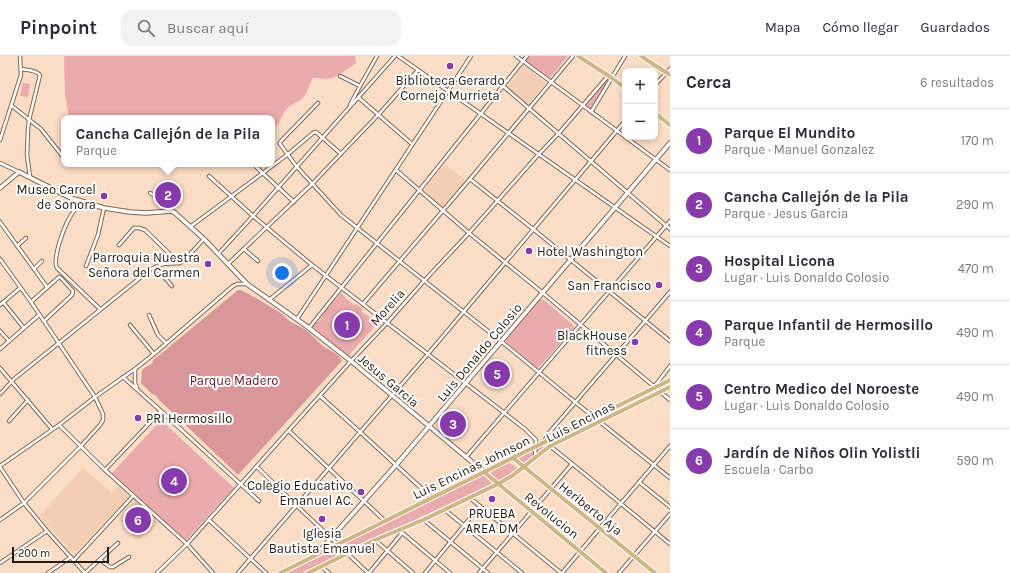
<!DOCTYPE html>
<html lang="es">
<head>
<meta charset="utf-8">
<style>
	body { margin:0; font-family:Karla,sans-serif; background:#f2f2f3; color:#2b2b33 }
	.controls { position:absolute; right:12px; top:12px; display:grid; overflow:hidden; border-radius:8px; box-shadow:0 2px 6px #0003 }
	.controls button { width:36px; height:36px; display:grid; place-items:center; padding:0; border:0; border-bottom:1px solid #e1e1e2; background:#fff; color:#2b2b33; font:20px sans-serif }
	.scale { position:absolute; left:12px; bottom:10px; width:97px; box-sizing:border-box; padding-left:4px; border:2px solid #271c13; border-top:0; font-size:11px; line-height:14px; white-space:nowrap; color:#271c13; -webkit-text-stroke:3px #fff; paint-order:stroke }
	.you { position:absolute; left:282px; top:217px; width:14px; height:14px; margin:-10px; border:3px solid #fff; border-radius:50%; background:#1a73e8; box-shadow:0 0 0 6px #1a73e833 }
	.badge { display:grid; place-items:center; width:26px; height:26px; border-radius:50%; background:#863aab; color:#fff; font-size:13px; font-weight:700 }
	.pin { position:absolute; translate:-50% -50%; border:2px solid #fff; box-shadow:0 1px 4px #0006 }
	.popup { position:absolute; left:61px; top:59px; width:214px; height:52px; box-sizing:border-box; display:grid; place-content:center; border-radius:8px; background:#fff; filter:drop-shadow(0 1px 3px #0005); font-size:13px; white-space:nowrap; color:#7c7c81 }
	.popup b { font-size:15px; color:#2b2b33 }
	.popup::after { content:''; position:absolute; left:50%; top:100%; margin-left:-8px; border:8px solid transparent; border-top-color:#fff }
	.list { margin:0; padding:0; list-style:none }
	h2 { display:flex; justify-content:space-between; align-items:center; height:52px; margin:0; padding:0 16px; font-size:17px }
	h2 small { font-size:13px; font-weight:400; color:#7c7c81 }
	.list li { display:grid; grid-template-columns:26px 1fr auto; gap:12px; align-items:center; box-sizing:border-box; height:64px; padding:0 16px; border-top:1px solid #e1e1e2 }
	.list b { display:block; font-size:15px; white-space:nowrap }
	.list p { margin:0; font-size:13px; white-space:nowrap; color:#7c7c81 }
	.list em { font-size:13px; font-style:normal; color:#7c7c81 }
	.icon { flex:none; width:22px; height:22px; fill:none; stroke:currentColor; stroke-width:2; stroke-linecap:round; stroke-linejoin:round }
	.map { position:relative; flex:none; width:670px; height:517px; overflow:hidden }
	header { display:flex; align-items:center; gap:24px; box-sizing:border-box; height:56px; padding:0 20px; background:#fff; border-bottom:1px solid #e1e1e2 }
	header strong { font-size:19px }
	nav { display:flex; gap:22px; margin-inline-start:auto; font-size:14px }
	.search { width:280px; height:36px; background:#f2f2f3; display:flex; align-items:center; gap:10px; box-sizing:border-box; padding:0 14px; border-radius:12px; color:#7c7c81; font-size:15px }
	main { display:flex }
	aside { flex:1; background:#fff }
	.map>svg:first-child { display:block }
</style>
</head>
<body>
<header>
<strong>Pinpoint</strong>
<div class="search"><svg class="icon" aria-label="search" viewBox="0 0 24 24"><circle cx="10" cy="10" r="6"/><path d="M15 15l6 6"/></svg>Buscar aquí</div>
<nav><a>Mapa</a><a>Cómo llegar</a><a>Guardados</a></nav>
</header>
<main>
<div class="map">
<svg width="670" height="517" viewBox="0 0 670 517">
	<rect width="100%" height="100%" fill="#fbdcc5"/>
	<g fill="#f3ceb3">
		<polygon points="524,9 546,27 528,48 507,31"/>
		<polygon points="446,109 464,123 464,127 444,150 441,150 425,137 425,132 442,110"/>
		<polygon points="83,412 112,437 118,430 129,440 74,498 39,460"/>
		<polygon points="135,444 159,467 137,484 118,462"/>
	</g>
	<g fill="#eaabae">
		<path d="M64 0H355L356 7C353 10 333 23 329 23 323 24 319 21 313 22 309 28 308 36 303 42 298 47 289 49 285 55 281 62 279 69 272 73V62H69L65 38Z"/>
		<polygon points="530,0 568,0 550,22 526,5"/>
		<polygon points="606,23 608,24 591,53 584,48"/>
		<polygon points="23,27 30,28 28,41 20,40"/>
		<polygon points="107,108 193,108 181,111"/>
		<polygon points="341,237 343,238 343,240 354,249 356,248 363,253 361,255 375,265 377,265 381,268 375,270 350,298 349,301 312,270 316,266 318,266 322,261 321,259"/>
		<polygon points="541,243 544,244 573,269 574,272 539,311 537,312 506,286 506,283 539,244"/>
		<polygon points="161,364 234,432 186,484 112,417"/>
		<polygon points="540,389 544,392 523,408 516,403"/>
		<polygon points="507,406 518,412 499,425 491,418 492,414"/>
		<polygon points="483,419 493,428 347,495 341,489"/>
		<polygon points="337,492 343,497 302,517 286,517"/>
	</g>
	<path fill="#da979a" d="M238 234H241C255 241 268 249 282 258 285 260 287 264 291 266 296 269 302 271 307 275 313 280 317 285 323 290 329 295 339 297 342 305L340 307 238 419 159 344C158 342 155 338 152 338L141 327 142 314 147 310H149L153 306V304L163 296Z"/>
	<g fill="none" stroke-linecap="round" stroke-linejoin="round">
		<defs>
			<g id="street">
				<polyline points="398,0 670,190"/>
				<polyline points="516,0 670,114"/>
				<path d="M21 13C27 14 36 14 40 19L29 64 28 74 27 99 30 121"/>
				<polyline points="340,20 360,30"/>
				<polyline points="655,29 670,13"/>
				<polyline points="503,30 670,173"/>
				<polyline points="359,42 412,88"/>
				<polyline points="318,47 280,86 280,88 297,111 341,159 502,286 575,346 670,422"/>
				<polyline points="350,49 360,30 377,0"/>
				<polyline points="12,50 41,73 64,102"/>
				<polyline points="591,56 625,0"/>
				<polyline points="0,84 21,19 20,0"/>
				<polyline points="0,107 19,116"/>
				<polyline points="253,108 294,146"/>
				<polyline points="396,114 469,177 543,237 670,344"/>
				<polyline points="209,120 253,160 312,209 525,373 536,384 535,401"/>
				<polyline points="470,123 533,173 670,285"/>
				<path d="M150 137C159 141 165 148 172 155"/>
				<path d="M81 145C77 151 73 156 70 161 64 171 52 203 57 212L100 253"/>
				<polyline points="0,166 47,231"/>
				<polyline points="190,171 287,99 313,77 316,76 341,98"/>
				<polyline points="119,189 134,172 139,172 145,174 179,207"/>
				<polyline points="17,190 26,182"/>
				<polyline points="244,193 258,205"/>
				<polyline points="219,197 253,160 395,0"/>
				<polyline points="0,203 31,246 95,341 103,358 103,364 100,369 81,390 24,447 0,464"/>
				<polyline points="228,208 312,128 379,58 418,14"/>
				<polyline points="86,210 98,179 104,152"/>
				<polyline points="155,211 172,230"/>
				<polyline points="34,213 42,205"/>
				<polyline points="269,244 312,209"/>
				<polyline points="3,246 24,272"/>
				<polyline points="31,246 59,221 60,221 73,235 72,239 44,265"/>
				<polyline points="363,248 470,123 573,0"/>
				<polyline points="0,249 20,232"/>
				<polyline points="149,259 158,279 166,287"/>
				<polyline points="297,263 471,0"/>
				<polyline points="130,269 154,298"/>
				<polyline points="309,272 527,0"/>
				<polyline points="0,275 9,285"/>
				<polyline points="0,293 39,259"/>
				<polyline points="0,312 52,373"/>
				<polyline points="135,313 135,327 137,332"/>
				<polyline points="123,321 161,355 259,445"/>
				<polyline points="654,331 670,310"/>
				<polyline points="0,338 14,323 151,213 163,208 180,207 189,199 204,183"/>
				<polyline points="320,340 360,376 432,442"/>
				<polyline points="9,365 28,344"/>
				<polyline points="59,369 105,414 187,488 213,517"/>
				<polyline points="289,375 385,465"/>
				<polyline points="544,386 548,378 670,236"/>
				<polyline points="550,390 586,419 670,488"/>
				<polyline points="466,401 670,165"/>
				<polyline points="0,410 59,369 95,341 135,313 154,298 233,230 237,228 246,228"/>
				<polyline points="0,411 24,447 47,475 85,517"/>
				<polyline points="257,411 296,449 368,517"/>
				<polyline points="105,414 161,355"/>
				<polyline points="639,426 670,451"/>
				<polyline points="470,442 561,517"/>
				<polyline points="445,454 522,517"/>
				<polyline points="209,464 266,517"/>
				<polyline points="424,464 488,517"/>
				<polyline points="399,474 450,517"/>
				<polyline points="375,484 413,517"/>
				<polyline points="74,504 133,440"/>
				<polyline points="100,504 110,511 113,511 129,501"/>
				<polyline points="0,507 47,475"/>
				<polyline points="322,511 329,517"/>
				<polyline points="48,517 71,501"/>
				<polyline points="85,517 118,487"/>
				<polyline points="157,517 187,488 351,305 387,267 424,225 469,177 538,99 559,77 608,20"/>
				<polyline points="238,517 427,299 625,65"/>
				<polyline points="369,517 402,477"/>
				<polyline points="425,517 480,450"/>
				<polyline points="479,517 572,408"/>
				<polyline points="562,517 600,472 670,390"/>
				<polyline points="619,517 670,458"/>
			</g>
			<g id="secondary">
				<polyline points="0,132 19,116 71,142 104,152 130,156 146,157 172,155 175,157 204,183 247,228 309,272 351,305 484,416"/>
				<polyline points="317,498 396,409 670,87"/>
			</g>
			<g id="primary">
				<polyline points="578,0 612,22 625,32"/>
				<polyline points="641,0 670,19"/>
				<polyline points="655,57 670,69"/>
				<polyline points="513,402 655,517"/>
				<polyline points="484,416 606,517"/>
				<polyline points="280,517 670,324"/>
				<polyline points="308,517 375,484 423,464 498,428 512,420 550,390 670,331"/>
			</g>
		</defs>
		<use href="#street" stroke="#826652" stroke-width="4.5"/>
		<use href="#secondary" stroke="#826652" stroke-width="5.5"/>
		<use href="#primary" stroke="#fff" stroke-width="6"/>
		<use href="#street" stroke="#fff" stroke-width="2.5"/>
		<use href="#secondary" stroke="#fff" stroke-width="3.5"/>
		<use href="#primary" stroke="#d0b585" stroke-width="4"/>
	</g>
	<g fill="#863aab" stroke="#fff" stroke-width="1.5">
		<circle cx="450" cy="10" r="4"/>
		<circle cx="104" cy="140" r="4"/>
		<circle cx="529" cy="195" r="4"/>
		<circle cx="208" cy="208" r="4"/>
		<circle cx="659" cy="229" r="4"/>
		<circle cx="635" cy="286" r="4"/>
		<circle cx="138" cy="362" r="4"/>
		<circle cx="361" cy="436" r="4"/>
		<circle cx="492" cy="443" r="4"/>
		<circle cx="322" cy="463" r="4"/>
	</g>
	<g text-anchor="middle" stroke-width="4" stroke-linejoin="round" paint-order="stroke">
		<g font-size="13" fill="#271c13" stroke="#fff" text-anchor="end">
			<text x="450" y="29" text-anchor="middle">Biblioteca Gerardo<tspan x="450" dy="15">Cornejo Murrieta</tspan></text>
			<text x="96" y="138">Museo Carcel<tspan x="96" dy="15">de Sonora</tspan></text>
			<text x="537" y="200" text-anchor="start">Hotel Washington</text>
			<text x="200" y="206">Parroquia Nuestra<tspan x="200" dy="15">Señora del Carmen</tspan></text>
			<text x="651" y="234">San Francisco</text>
			<text x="627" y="284">BlackHouse<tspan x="627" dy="15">fitness</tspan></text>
			<text x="146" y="367" text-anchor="start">PRI Hermosillo</text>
			<text x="353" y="434">Colegio Educativo<tspan x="353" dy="15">Emanuel AC.</tspan></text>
			<text x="492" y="462" text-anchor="middle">PRUEBA<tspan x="492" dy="15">AREA DM</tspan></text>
			<text x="322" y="482" text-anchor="middle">Iglesia<tspan x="322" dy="15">Bautista Emanuel</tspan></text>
		</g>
		<g font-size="13" fill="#271c13" stroke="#fff">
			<text transform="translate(387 251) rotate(-48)" y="5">Morelia</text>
			<text transform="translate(479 296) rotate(-50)" y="5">Luis Donaldo Colosio</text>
			<text transform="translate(389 324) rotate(40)" y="5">Jesus Garcia</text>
			<text transform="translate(580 365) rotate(-27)" y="5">Luis Encinas</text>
			<text transform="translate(471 411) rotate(-26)" y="5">Luis Encinas Johnson</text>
			<text transform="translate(591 452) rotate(39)" y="5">Heriberto Aja</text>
			<text transform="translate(552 459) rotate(39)" y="5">Revolucion</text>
		</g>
		<g font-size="13" fill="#691927" stroke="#fff">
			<text x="234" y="329">Parque Madero</text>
		</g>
	</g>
</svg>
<div class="controls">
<button>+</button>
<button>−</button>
</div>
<div class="scale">200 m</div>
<div class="you"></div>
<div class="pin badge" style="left:347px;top:269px">1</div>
<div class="pin badge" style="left:168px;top:139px">2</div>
<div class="popup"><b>Cancha Callejón de la Pila</b>Parque</div>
<div class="pin badge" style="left:453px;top:368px">3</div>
<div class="pin badge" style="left:174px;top:425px">4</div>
<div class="pin badge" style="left:497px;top:318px">5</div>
<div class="pin badge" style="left:138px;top:464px">6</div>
</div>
<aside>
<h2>Cerca<small>6 resultados</small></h2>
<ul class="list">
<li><span class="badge">1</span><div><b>Parque El Mundito</b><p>Parque · Manuel Gonzalez</p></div><em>170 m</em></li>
<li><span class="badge">2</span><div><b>Cancha Callejón de la Pila</b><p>Parque · Jesus Garcia</p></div><em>290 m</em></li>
<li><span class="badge">3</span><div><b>Hospital Licona</b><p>Lugar · Luis Donaldo Colosio</p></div><em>470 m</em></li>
<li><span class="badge">4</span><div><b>Parque Infantil de Hermosillo</b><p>Parque</p></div><em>490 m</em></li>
<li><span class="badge">5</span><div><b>Centro Medico del Noroeste</b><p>Lugar · Luis Donaldo Colosio</p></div><em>490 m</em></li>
<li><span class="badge">6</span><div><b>Jardín de Niños Olin Yolistli</b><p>Escuela · Carbo</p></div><em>590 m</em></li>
</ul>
</aside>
</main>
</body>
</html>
